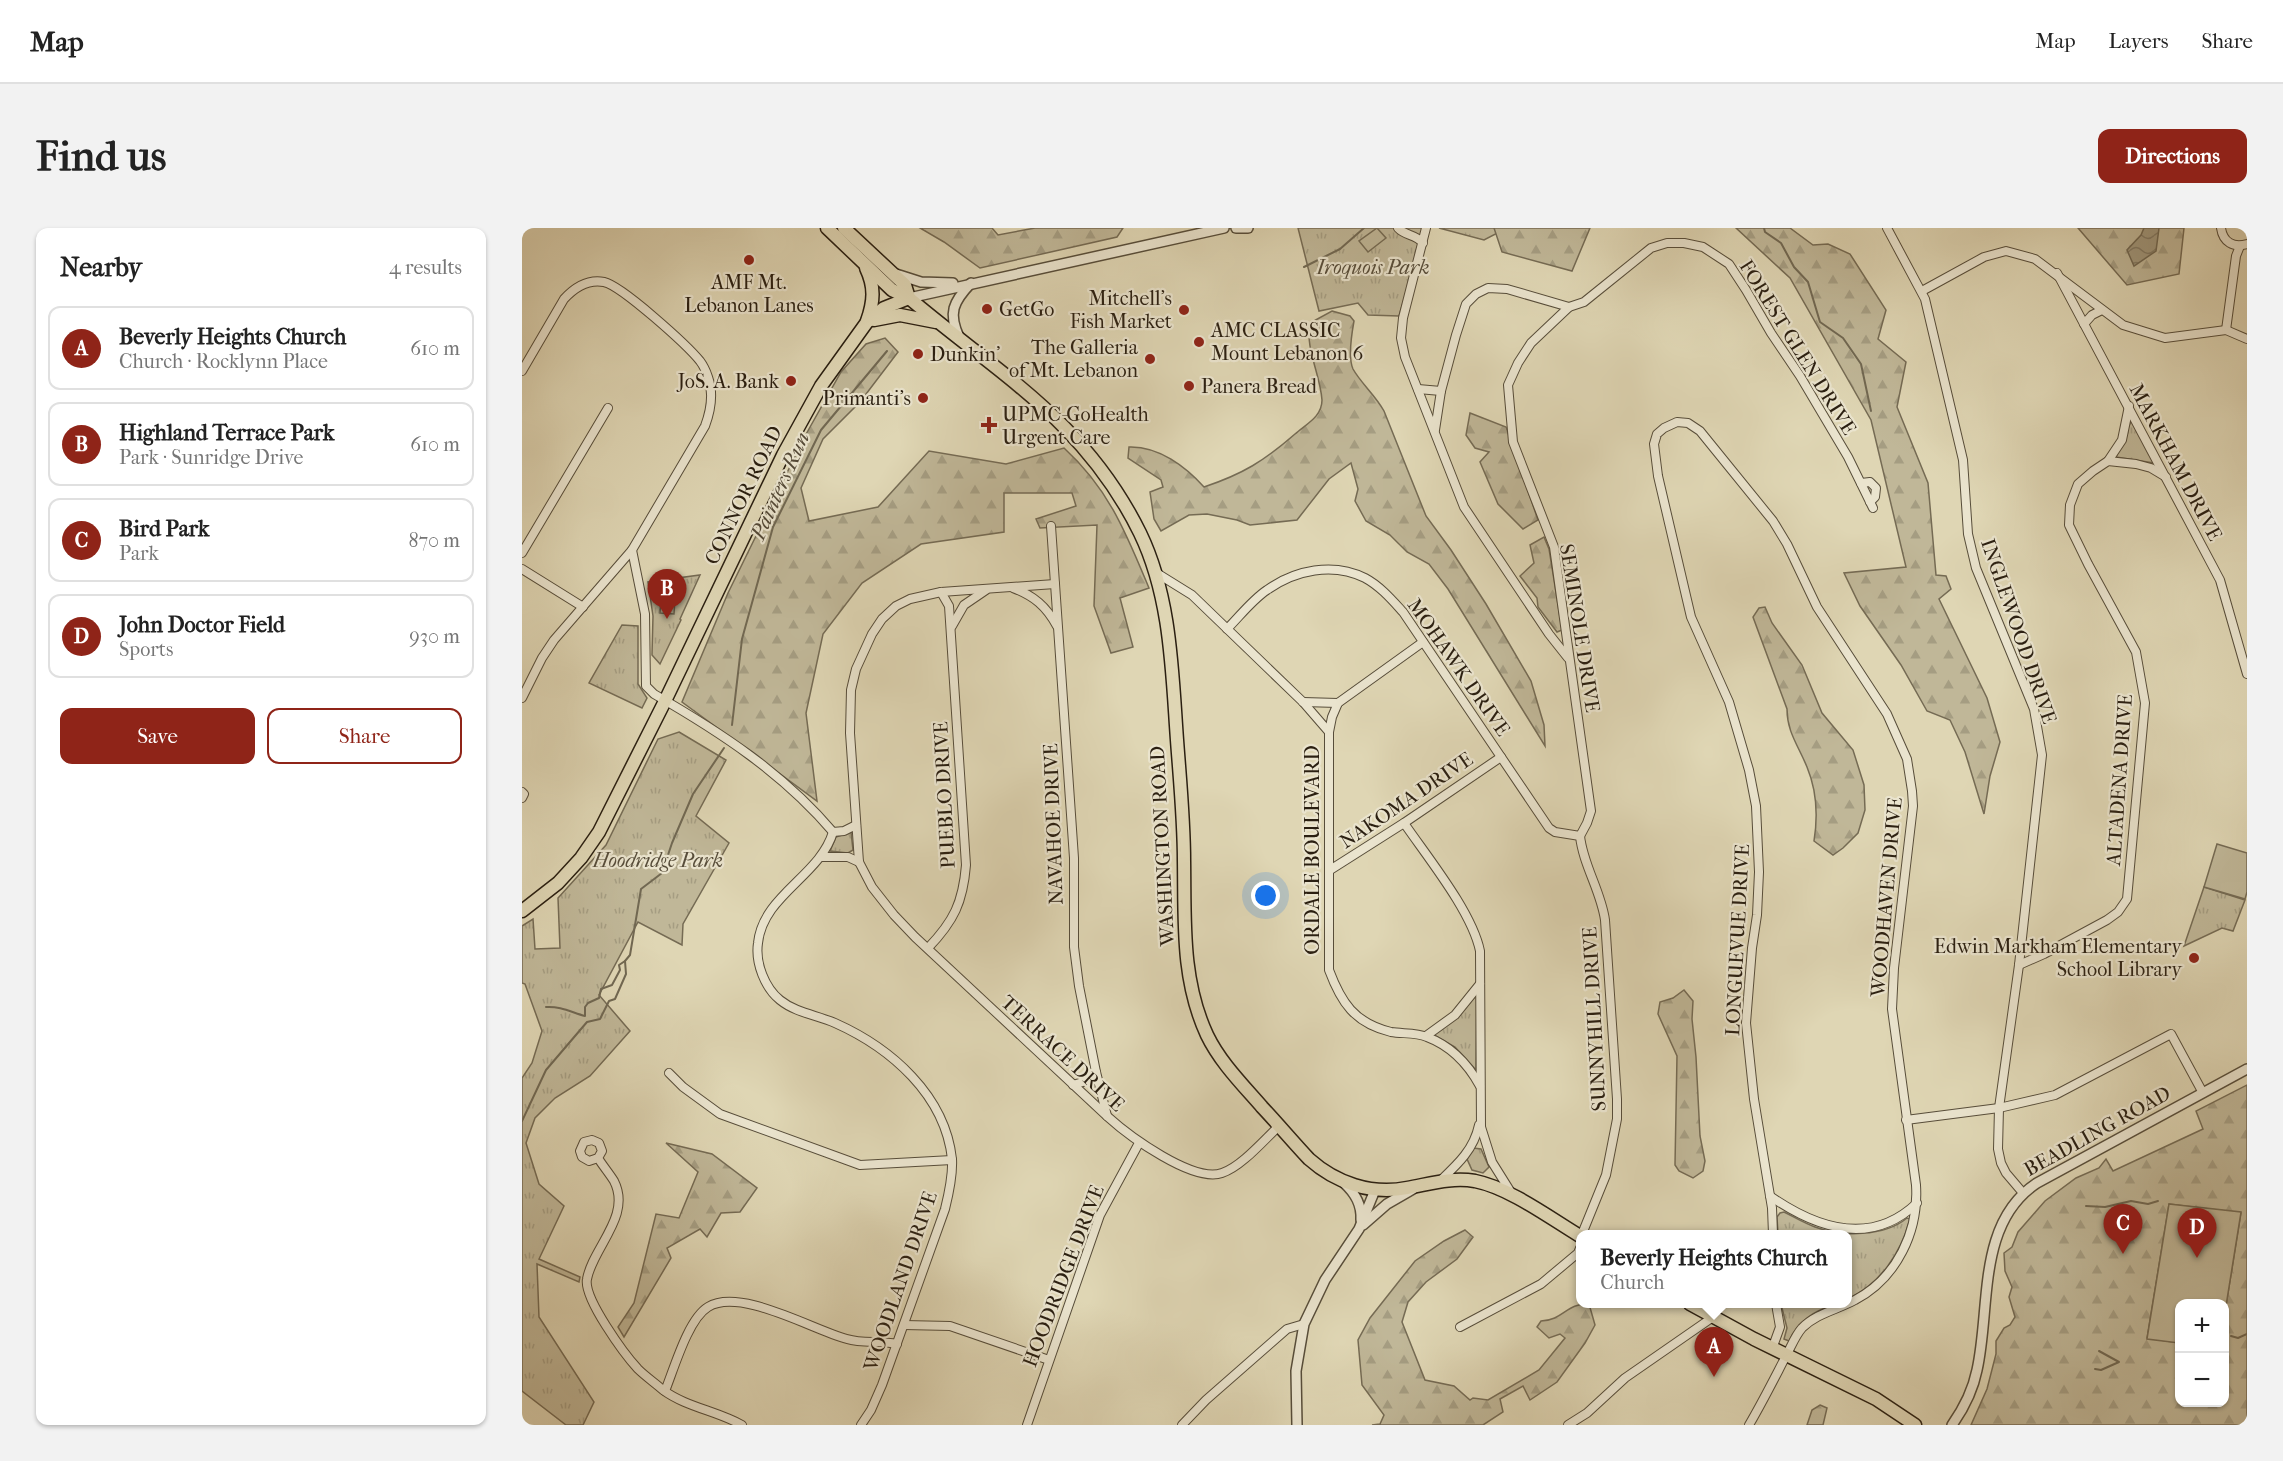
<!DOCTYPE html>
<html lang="en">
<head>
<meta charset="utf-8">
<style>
	body { margin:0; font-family:"IM FELL French Canon",serif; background:#f2f2f2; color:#222 }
	.controls { position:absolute; right:18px; bottom:18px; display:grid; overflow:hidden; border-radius:12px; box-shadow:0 2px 4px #0004 }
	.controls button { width:54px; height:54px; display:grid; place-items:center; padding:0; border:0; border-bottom:2px solid #e0e0e0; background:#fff; color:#222; font:30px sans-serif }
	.you { position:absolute; left:744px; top:668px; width:21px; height:21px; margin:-15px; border:4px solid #fff; border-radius:50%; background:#1a73e8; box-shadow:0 0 0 9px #1a73e833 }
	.badge { display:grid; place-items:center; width:39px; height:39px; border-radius:50%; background:#8f2418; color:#fff; font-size:20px; font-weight:700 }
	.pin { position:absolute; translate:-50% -50px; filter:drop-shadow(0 2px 3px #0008) }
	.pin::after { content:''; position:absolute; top:32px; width:21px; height:18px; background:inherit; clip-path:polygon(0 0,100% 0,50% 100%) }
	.popup { position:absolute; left:1054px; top:1002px; width:276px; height:78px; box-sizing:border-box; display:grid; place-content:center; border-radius:12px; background:#fff; filter:drop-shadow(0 2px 4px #0005); font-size:20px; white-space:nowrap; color:#767676 }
	.popup b { font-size:22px; color:#222 }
	.popup::after { content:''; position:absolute; left:50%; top:100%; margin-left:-12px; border:12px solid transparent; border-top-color:#fff }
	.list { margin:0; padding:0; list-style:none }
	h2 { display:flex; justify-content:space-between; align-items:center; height:78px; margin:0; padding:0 24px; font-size:26px }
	h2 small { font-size:20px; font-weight:400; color:#767676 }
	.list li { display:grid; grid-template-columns:39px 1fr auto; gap:18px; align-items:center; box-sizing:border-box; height:84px; margin:0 12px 12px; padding:0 12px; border:2px solid #e0e0e0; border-radius:12px }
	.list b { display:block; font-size:22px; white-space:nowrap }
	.list p { margin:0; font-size:20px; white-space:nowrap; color:#767676 }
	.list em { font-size:20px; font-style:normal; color:#767676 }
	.actions { display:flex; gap:12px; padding:18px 24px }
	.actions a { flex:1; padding:14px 0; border:2px solid #8f2418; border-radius:12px; text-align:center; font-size:21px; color:#8f2418 }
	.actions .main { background:#8f2418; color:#fff }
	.map { position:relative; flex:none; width:1725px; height:1197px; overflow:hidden; border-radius:12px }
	header { display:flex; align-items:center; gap:36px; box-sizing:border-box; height:84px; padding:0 30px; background:#fff; border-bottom:2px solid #e0e0e0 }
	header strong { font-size:28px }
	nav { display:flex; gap:33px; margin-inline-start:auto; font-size:21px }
	.intro { display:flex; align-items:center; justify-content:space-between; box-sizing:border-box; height:144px; padding:0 36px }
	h1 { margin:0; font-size:42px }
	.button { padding:15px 27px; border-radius:12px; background:#8f2418; color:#fff; font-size:21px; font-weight:700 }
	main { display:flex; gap:36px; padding:0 36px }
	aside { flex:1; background:#fff; border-radius:12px; box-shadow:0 2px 4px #0004 }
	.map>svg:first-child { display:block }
</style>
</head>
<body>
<header>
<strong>Map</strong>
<nav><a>Map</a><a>Layers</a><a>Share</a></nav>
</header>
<div class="intro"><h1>Find us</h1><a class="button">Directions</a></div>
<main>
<aside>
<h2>Nearby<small>4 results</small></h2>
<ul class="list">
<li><span class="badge">A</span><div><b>Beverly Heights Church</b><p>Church · Rocklynn Place</p></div><em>610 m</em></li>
<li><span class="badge">B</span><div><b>Highland Terrace Park</b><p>Park · Sunridge Drive</p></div><em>610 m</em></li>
<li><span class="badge">C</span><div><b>Bird Park</b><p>Park</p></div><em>870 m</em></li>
<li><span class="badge">D</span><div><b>John Doctor Field</b><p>Sports</p></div><em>930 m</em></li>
</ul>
<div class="actions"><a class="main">Save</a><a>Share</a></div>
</aside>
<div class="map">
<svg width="1725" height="1197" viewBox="0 0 1725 1197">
	<defs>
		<pattern id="grass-tufts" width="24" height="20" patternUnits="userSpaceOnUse" patternTransform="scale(1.5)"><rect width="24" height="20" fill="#c0b798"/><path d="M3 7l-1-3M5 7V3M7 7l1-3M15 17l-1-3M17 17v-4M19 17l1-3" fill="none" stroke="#a59d82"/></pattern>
		<pattern id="forest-firs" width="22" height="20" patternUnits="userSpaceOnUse" patternTransform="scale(1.5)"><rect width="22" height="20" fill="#c0b798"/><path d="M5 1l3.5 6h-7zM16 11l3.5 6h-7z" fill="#a59d82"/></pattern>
		<pattern id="water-waves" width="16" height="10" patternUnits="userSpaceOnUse" patternTransform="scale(1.5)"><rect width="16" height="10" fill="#a1987d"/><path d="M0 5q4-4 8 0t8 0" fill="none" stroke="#837b65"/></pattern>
	</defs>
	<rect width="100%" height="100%" fill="#dfd6b4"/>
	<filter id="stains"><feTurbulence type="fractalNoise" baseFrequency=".00333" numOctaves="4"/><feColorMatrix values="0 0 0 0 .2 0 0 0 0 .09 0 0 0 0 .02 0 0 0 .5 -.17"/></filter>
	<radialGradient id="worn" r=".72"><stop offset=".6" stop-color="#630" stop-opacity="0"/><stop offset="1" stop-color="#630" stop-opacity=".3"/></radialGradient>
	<g fill="url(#grass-tufts)" stroke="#756b54" stroke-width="1.5">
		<polygon points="776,0 903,0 877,88 846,87 836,75 797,83"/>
		<polygon points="917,0 985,0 962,12"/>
		<polygon points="1609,193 1610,193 1632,235 1594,229"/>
		<polygon points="178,347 158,391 159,392 138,436 130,427 131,388 126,354"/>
		<polygon points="100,397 116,398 116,456 125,470 120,480 67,455"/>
		<polygon points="157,504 204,532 174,588 207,615 161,696 160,717 116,694 77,767 108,803 68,848 33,870 13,890 4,915 17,956 42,978 17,1031 58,1049 57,1054 15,1036 17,1089 72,1174 61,1197 44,1197 0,1163 0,850 10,835 20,803 3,756 0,755 0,698 11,691 13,721 38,720 36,670 84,617 136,511"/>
		<polygon points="329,604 331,622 326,625 308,623 314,609"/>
		<polygon points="1682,659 1723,672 1711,703 1700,700 1662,718"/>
		<polygon points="955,766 954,842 933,819 910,806 936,789"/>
		<polygon points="951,920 959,921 967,939 961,945 950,942 945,931"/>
		<path d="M1262 984C1272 989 1282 995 1293 999 1320 1009 1362 1009 1385 990L1388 991C1379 1025 1358 1056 1326 1071V1006H1256L1255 989 1258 985Z"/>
		<path d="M1259 1076H1313C1293 1083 1276 1092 1267 1113L1262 1111 1265 1100Z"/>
	</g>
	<g fill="url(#forest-firs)" stroke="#756b54" stroke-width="1.5" fill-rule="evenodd">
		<polygon points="398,0 470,0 476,7 513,0 601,0 595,9 458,40 422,14"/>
		<polygon points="972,0 1068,0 1050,43 980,24"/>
		<polygon points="1214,0 1268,0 1291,17 1306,16 1328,26 1364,82 1356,111 1384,134 1375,179 1406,255 1414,347 1424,348 1429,361 1417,371 1465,470 1478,514 1468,548 1462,586 1443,524 1428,492 1405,483 1379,437 1338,378 1322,345 1384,339 1349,192 1268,50"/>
		<polygon points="1556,0 1662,0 1657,46 1605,57"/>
		<path d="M810 83 828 88 832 93C830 104 826 130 831 141 838 154 854 168 862 183L904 288 929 322 964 376 1009 453 1022 497 1023 518 926 361 907 336 885 324 868 307 844 293 833 273 836 261 829 235 807 251 775 292 728 297 715 292 685 286 667 287 639 303 632 291 628 264 641 259 639 252 606 230 607 219C637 218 664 239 682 259 721 246 742 233 773 206 784 196 800 189 800 172 798 145 783 121 788 95Z"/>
		<path d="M363 110 376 124 338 174 301 211 279 260 287 293 356 279 407 223 484 236 542 220C587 261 604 305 627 360L598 370 611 419 589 425 572 378 575 297 518 300 514 291 554 278 550 265H482V304L399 316 340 355 301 406 284 485 295 573 160 474 206 365 283 208 319 144 344 116Z"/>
		<polygon points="948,185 984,199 1016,292 1001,301 976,276 958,234 967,224 953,220 944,207"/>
		<polygon points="1022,309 1027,321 1040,402 1035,404 1016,379 1015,370 998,348 1012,335 1008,317"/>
		<path d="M1243 379 1250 395 1280 437 1300 485 1331 522 1342 557 1343 582 1336 605 1321 620 1311 627 1292 613C1296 588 1295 563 1285 539 1276 517 1265 504 1265 481L1231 389 1237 380Z"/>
		<polygon points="1162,762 1171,773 1170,791 1174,829 1178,908 1183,933 1181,943 1171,950 1157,943 1153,937 1155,828 1136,786 1138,774 1151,770"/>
		<path d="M1725 857V1197H1449L1465 1161 1474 1126V1113L1482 1100 1488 1097 1493 1089 1487 1069 1490 1059 1483 1043 1482 1025 1490 1019 1496 1004 1523 973 1554 950 1577 940 1584 931 1591 943 1681 901 1674 883ZM1647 976 1719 985 1703 1084 1702 1174H1658L1657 1115 1625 1110Z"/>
		<polygon points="144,915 190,926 235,960 218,984 199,985 185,1009 178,1001 145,1020 149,1030 102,1109 96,1099 112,1075 134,986 157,990 176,944"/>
		<path d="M943 1002 951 1009 935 1031 904 1054 886 1074 880 1094 903 1152 932 1158 948 1172 951 1170 966 1172 1017 1142 1043 1110 1038 1106 1027 1110 1015 1099 1019 1093C1042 1092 1044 1075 1067 1076L1073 1097 1063 1115 1035 1154 1008 1172 1001 1158 978 1171 981 1184 961 1197H850L858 1196 862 1187 840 1157 836 1112 848 1090 893 1033 922 1013Z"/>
		<polygon points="1298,1177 1305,1180 1301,1197 1285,1197 1290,1182"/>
	</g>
	<g fill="#c0b798" stroke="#756b54" stroke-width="1.5">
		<polygon points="855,0 864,10 846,24 837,13"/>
		<polygon points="140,355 154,356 152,386 138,385"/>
		<polygon points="1695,616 1725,625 1725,664 1723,671 1682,659"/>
		<polygon points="1647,976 1719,984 1703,1084 1702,1076 1658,1076 1657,1115 1625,1111"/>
	</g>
	<polygon fill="url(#water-waves)" stroke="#716852" stroke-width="1.5" points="1622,0 1637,0 1634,23 1612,38 1605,22 1619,7"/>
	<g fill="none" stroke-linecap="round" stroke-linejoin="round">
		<g stroke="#716852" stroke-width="2">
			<polyline points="1242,0 1243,4 1259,15 1272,39 1286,54 1298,94 1321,110 1339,136 1349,183"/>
			<polyline points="782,39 818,21 842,0"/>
			<polyline points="210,497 220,411 251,299 299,202 365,123"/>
			<path d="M24 779C38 778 49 784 63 788V779L66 775 77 770 79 761 90 757 98 742 97 737 103 733"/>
			<polyline points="0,893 24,842 65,794 78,791 87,773 93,771 104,746 103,733 108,727 119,661 140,645 150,615 171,566 202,520"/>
			<polyline points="1564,978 1583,979 1609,973 1626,976 1636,973"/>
			<polyline points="1709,1108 1716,1110 1725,1106"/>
			<polyline points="1573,1141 1579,1142 1597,1134 1577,1123"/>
			<polyline points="1724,1197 1725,1196"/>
		</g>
		<defs>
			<g id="minor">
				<path d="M876 0C883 8 894 6 901 15"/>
				<polyline points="904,0 881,90 879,110 883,129 942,279 1027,406 1046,430"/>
				<polyline points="1365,0 1403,71 1441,232 1446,306 1454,340 1512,481 1520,527 1497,737 1477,880 1476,921 1479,935 1484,945 1501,965"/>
				<path d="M1699 0C1701 14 1711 20 1725 16"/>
				<polyline points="1535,45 1698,352 1725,446"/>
				<polyline points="1400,63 1462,29 1484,23 1513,31 1601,97 1643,110 1704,102 1725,111"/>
				<polyline points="1562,96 1570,87 1580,82"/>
				<polyline points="1704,102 1714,28 1718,18"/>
				<path d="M0 143 42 71C53 59 66 51 82 54 100 58 165 117 178 133 181 137 184 143 186 149 192 166 189 182 183 198L110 322 123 386 124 458 132 466C198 504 261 545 311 604"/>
				<polyline points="896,161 919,163"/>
				<polyline points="913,202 919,163 934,107 944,76 954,66 966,60 985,61 1047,79"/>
				<polyline points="1586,233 1600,212 1607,178"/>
				<polyline points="1339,255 1348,254 1354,260 1353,269 1348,274"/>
				<polyline points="529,298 552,630 552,719 557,758 574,844 585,888"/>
				<polyline points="0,325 86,180"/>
				<polyline points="0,341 61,379"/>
				<path d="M633 344 670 367 781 474 807 504V742C819 774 832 795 869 804 880 806 894 804 905 809 929 818 946 836 958 858"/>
				<path d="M533 356 419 364 388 371 374 378 360 391 350 406 334 441 329 462 328 505 337 634 350 659 372 687 393 709 586 889C607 908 671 955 700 945 719 939 742 912 757 898"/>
				<path d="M491 360C512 368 524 378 535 398"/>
				<polyline points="430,398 442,377 464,362"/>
				<path d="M705 401C718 388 730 372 745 362 773 342 811 334 843 350 858 358 870 372 881 384L1027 600 1033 604 1058 608"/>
				<polyline points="0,470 20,430 32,412 110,322"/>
				<polyline points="781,474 816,475 901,414"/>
				<polyline points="807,504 810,489 816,475"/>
				<polyline points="0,564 2,566 0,570"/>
				<path d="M882 595C906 630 950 684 958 723L959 899 970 934 990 966"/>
				<path d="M311 604C298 648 241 667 236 715 233 735 243 760 258 772 274 785 295 787 313 795 369 820 423 867 430 931 431 948 427 965 423 981L360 1157 349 1182 339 1197"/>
				<polyline points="311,604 322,603 334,597"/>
				<polyline points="1058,608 1065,595 1069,583 1032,319 991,214 986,157 996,135 1009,115 1047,79 1062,74 1129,20 1145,15 1162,15 1181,19 1207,36 1224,62 1249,105 1278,148 1326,229 1351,280"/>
				<path d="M1058 608C1061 637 1079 663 1083 692L1095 871V891L1084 947 1060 1006"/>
				<polyline points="299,629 326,629 337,634"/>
				<polyline points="808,642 882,595 979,529"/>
				<path d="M406 720C432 693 441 674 444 637L427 378 419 364"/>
				<polyline points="1497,737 1522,726 1585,692 1596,684 1605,671 1623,475 1614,424 1566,336 1547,297 1548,277 1556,256 1571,243 1586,233 1614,236 1629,240 1644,249"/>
				<polyline points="904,808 933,787 958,756"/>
				<polyline points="147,845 161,859 198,886 338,937 430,932"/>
				<polyline points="551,857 564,853 574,844"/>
				<polyline points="1384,892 1477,880 1533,867 1649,806 1681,865"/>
				<path d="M76 930 80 923 77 915 70 912 62 914 58 923 60 929 67 933 76 930C81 938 87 945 92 953 110 988 71 1019 65 1051 61 1070 103 1127 116 1141 123 1148 133 1155 141 1162 164 1179 195 1183 220 1197"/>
				<path d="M919 952C936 936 952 921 957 897"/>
				<path d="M1248 968C1294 1000 1349 1019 1395 975"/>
				<polyline points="382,1097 428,1098 527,1132"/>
				<polyline points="938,1099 1019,1056 1056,1025 1058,1020"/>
				<polyline points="1250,1121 1258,1099 1254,1076"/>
				<path d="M143 1163C152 1141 166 1091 186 1079 218 1059 291 1102 325 1111 341 1116 358 1112 375 1116"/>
				<polyline points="505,1197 578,987 617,915"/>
				<polyline points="660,1197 684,1172 765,1101 782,1096"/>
				<polyline points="1046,1197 1065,1185 1103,1150 1191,1089"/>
				<path d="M1227 1197C1240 1175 1252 1151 1264 1128 1269 1119 1273 1108 1280 1100 1295 1085 1315 1082 1333 1072 1375 1050 1397 1003 1394 957L1370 781 1372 740 1391 578 1390 563 1385 531 1365 486 1295 379 1265 316 1251 293 1178 203 1166 195 1155 194 1142 200 1135 206 1132 216 1136 248 1169 389 1207 474 1227 542 1234 578 1237 644 1235 687 1230 720 1224 795 1232 871 1250 980 1251 1006"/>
			</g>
			<g id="tertiary">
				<polyline points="714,0 726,0"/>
				<polyline points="374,46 399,54 431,55"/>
				<polyline points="387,70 702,0"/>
				<path d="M437 109C426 85 431 74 449 55"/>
				<path d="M822 955C833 965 840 976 839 992"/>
				<polyline points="841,997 865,976 891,961"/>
				<polyline points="775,1197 774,1143 782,1096 803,1052 837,1001 853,962"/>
				<path d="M1430 1197C1442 1180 1451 1162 1455 1142 1469 1080 1454 995 1515 955L1725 841"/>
			</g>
			<g id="primary">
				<path d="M305 0 370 62 387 70C478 147 563 193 618 305 649 369 650 443 655 512 658 553 662 593 662 633 663 692 659 751 685 807 698 834 720 856 740 879 756 896 771 914 787 931 814 955 849 967 885 960 908 956 929 949 953 953 988 960 1028 990 1058 1008"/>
				<polyline points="322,0 383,57 387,70"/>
				<path d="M344 40C353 59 352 73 345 93"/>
				<polyline points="352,92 378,87 414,94"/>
				<polyline points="0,683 36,655 59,630 77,604 143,473 261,227 299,158 345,94 362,80 387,70"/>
				<polyline points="1168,1076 1232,1111 1354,1171 1393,1197"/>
			</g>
		</defs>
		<use href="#minor" stroke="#574d3a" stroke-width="10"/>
		<use href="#tertiary" stroke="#574d3a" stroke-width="12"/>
		<use href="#primary" stroke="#2a1f11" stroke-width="15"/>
		<use href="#minor" stroke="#eae4ce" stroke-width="8"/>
		<use href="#tertiary" stroke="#eae4ce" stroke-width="9"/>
		<use href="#primary" stroke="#dfd6b4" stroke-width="12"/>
	</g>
	<g fill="#8f2418" stroke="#eae4ce" stroke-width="2">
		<circle cx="227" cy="32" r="6"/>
		<circle cx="465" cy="81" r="6"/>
		<circle cx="662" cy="82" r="6"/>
		<circle cx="677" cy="114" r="6"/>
		<circle cx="396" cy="126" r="6"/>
		<circle cx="628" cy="131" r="6"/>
		<circle cx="269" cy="153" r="6"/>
		<circle cx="667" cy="158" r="6"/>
		<circle cx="401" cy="170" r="6"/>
		<path d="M464 188h6v6h6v6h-6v6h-6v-6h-6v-6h6z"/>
		<circle cx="1672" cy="730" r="6"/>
	</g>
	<g text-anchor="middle" stroke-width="4.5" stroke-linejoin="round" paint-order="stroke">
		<g font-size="20" font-style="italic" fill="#574d3a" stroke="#eae4ce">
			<text x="851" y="46">Iroquois Park</text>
			<text x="136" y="639">Hoodridge Park</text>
		</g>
		<g font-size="20" fill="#2a1f11" stroke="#eae4ce" text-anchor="end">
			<text x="227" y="61" text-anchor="middle">AMF Mt.<tspan x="227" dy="23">Lebanon Lanes</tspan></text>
			<text x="650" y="77">Mitchell's<tspan x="650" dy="23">Fish Market</tspan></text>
			<text x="477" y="88" text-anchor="start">GetGo</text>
			<text x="689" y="109" text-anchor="start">AMC CLASSIC<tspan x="689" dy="23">Mount Lebanon 6</tspan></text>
			<text x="616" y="126">The Galleria<tspan x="616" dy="23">of Mt. Lebanon</tspan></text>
			<text x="408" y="133" text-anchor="start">Dunkin'</text>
			<text x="257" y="160">JoS. A. Bank</text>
			<text x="679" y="165" text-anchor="start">Panera Bread</text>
			<text x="389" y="177">Primanti's</text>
			<text x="480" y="193" text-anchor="start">UPMC-GoHealth<tspan x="480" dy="23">Urgent Care</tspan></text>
			<text x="1660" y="725">Edwin Markham Elementary<tspan x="1660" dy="23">School Library</tspan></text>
		</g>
		<g font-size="20" fill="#2a1f11" stroke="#eae4ce">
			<text transform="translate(1276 119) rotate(58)" y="7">FOREST GLEN DRIVE</text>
			<text transform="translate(1654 234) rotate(62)" y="7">MARKHAM DRIVE</text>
			<text transform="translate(221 267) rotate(-64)" y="7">CONNOR ROAD</text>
			<text transform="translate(1058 400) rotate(81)" y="7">SEMINOLE DRIVE</text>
			<text transform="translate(1497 403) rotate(71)" y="7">INGLEWOOD DRIVE</text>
			<text transform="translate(937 439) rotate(55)" y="7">MOHAWK DRIVE</text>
			<text transform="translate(1597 552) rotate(-86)" y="7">ALTADENA DRIVE</text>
			<text transform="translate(422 567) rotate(-93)" y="7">PUEBLO DRIVE</text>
			<text transform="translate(884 572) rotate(-34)" y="7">NAKOMA DRIVE</text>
			<text transform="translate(531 596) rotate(-92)" y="7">NAVAHOE DRIVE</text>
			<text transform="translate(640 618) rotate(-93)" y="7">WASHINGTON ROAD</text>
			<text transform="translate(790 622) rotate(-90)" y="7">ORDALE BOULEVARD</text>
			<text transform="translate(1364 669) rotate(-85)" y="7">WOODHAVEN DRIVE</text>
			<text transform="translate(1215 712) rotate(-87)" y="7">LONGUEVUE DRIVE</text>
			<text transform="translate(1072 791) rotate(-93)" y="7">SUNNYHILL DRIVE</text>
			<text transform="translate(541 825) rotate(43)" y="7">TERRACE DRIVE</text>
			<text transform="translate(1575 903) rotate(-29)" y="7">BEADLING ROAD</text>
			<text transform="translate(541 1048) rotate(-69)" y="7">HOODRIDGE DRIVE</text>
			<text transform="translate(378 1053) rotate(-71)" y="7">WOODLAND DRIVE</text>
		</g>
		<g font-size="21" font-style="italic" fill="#544937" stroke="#eae4ce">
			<text transform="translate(258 258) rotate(-66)" y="7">Painters Run</text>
		</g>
	</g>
	<rect width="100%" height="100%" filter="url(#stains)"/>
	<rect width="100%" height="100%" fill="url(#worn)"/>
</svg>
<div class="controls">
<button>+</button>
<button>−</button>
</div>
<div class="you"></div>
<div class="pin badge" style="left:1192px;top:1149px">A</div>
<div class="popup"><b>Beverly Heights Church</b>Church</div>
<div class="pin badge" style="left:145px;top:391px">B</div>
<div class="pin badge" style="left:1601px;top:1026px">C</div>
<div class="pin badge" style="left:1675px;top:1030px">D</div>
</div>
</main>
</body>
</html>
